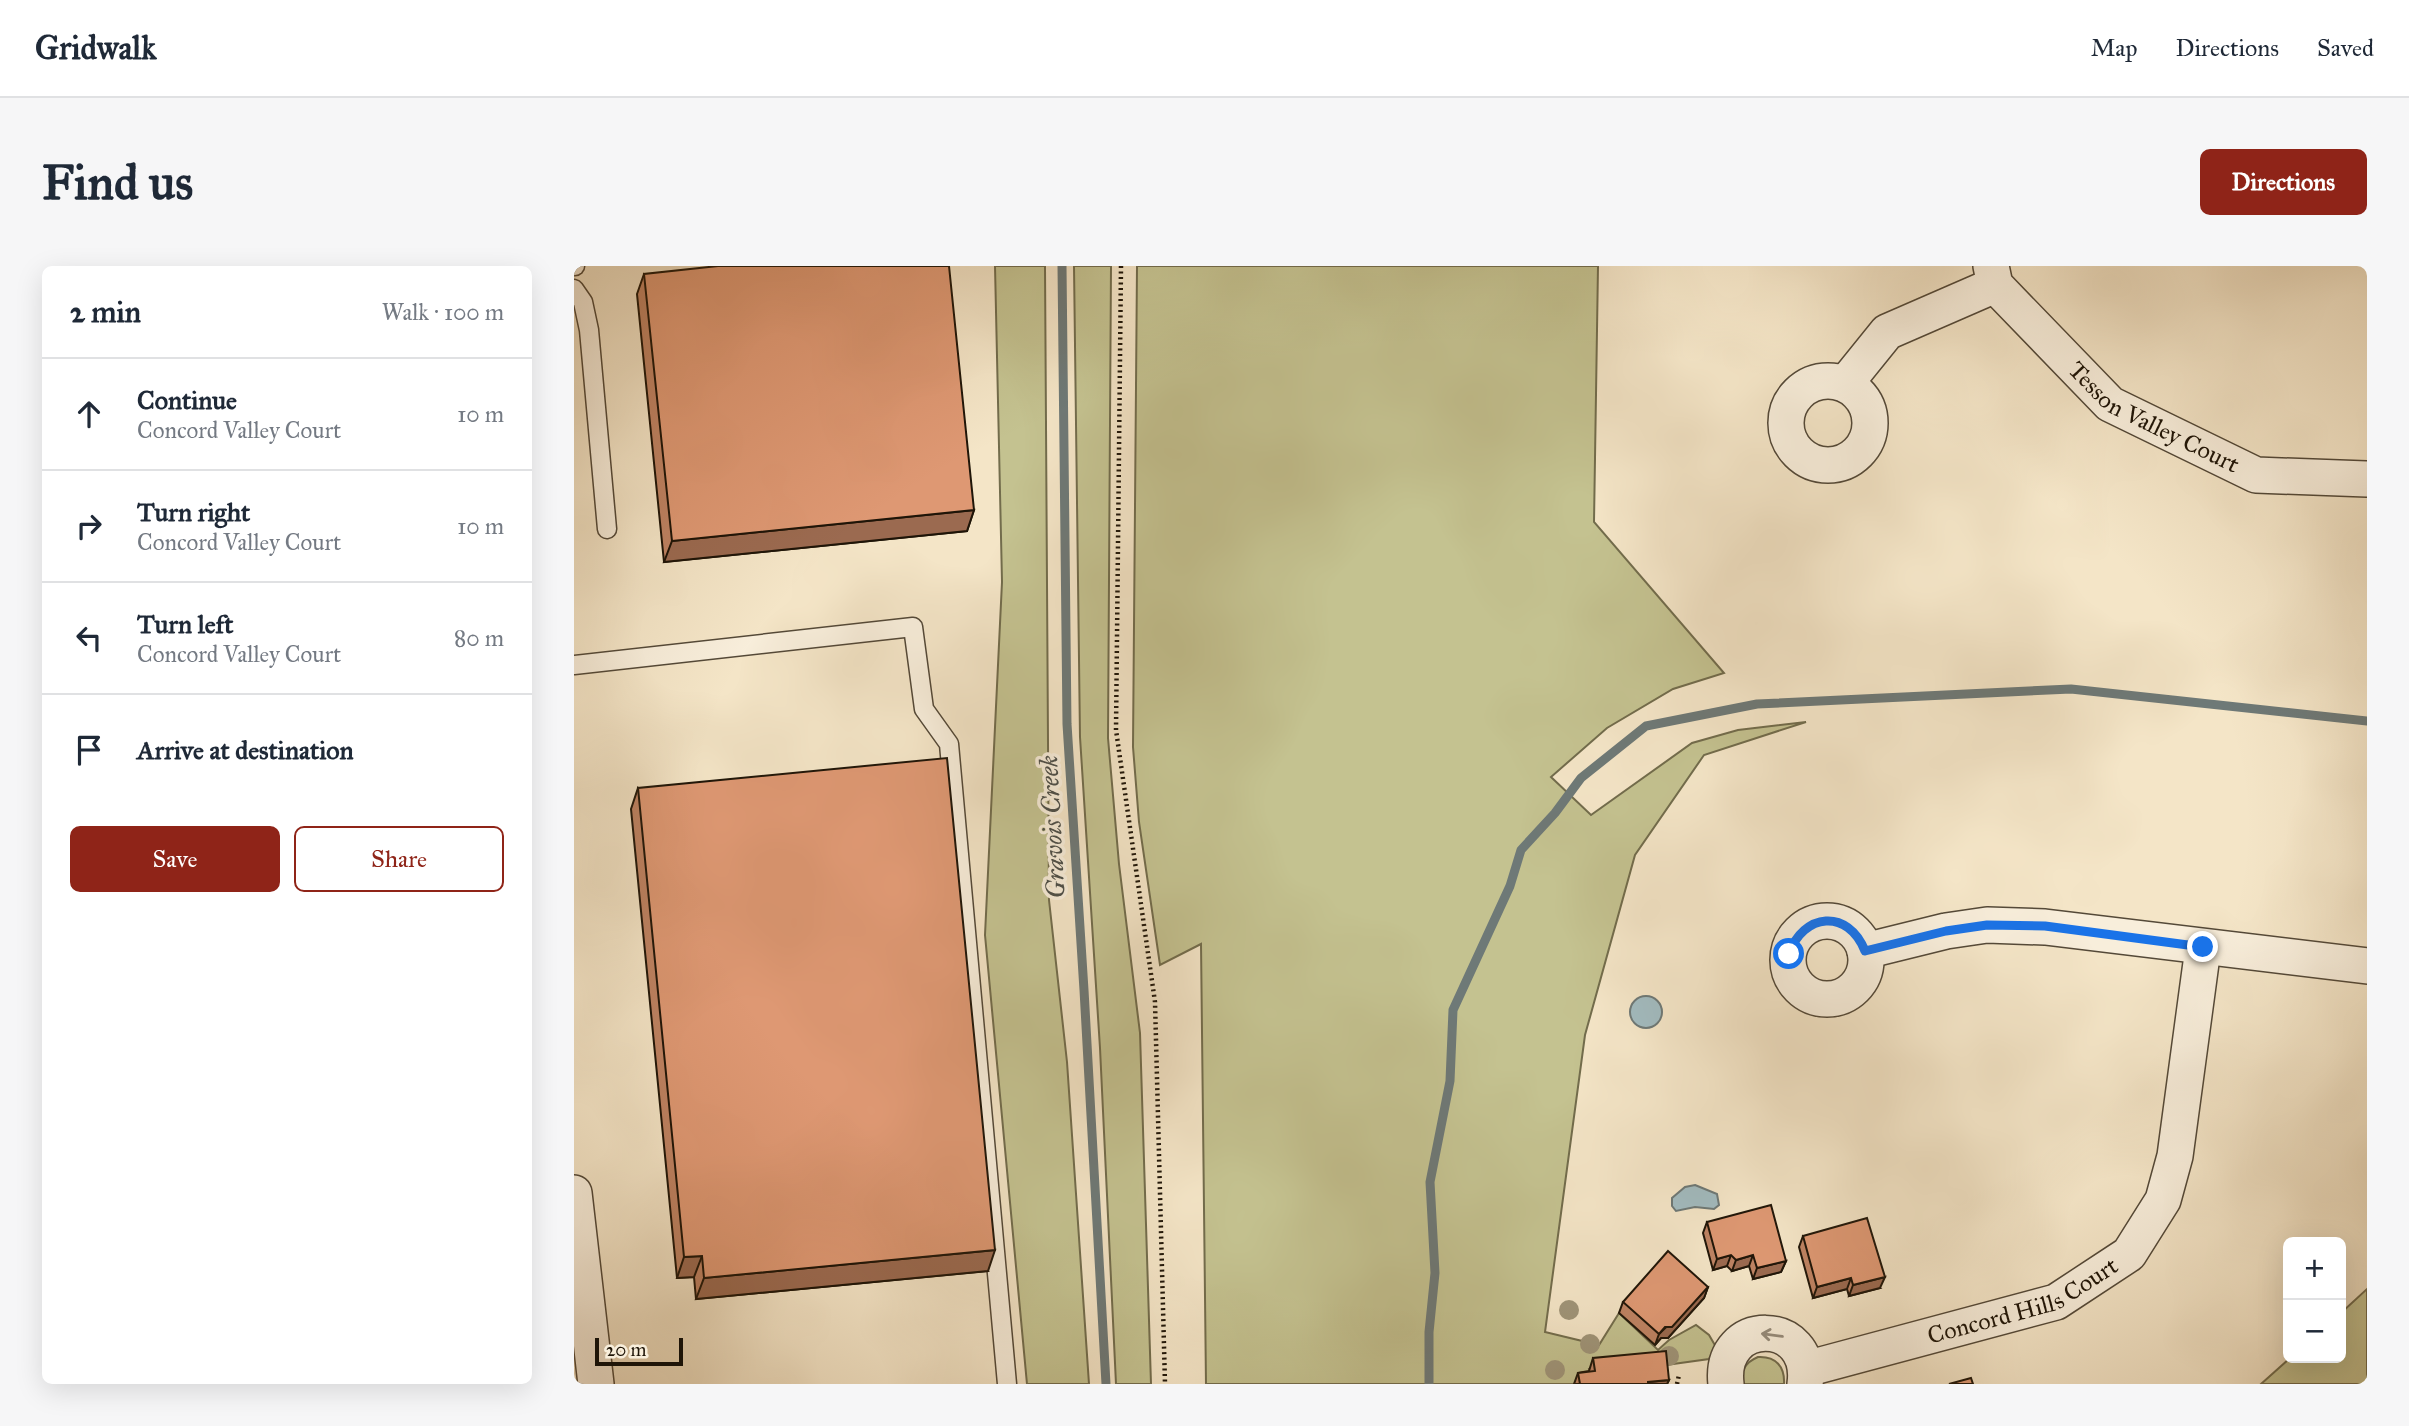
<!DOCTYPE html>
<html lang="en">
<head>
<meta charset="utf-8">
<style>
	body { margin:0; font-family:"IM FELL Great Primer",serif; background:#f6f6f7; color:#1f2937 }
	.controls { position:absolute; right:21px; bottom:21px; display:grid; overflow:hidden; border-radius:10px; box-shadow:0 7px 28px #0002 }
	.controls button { width:63px; height:63px; display:grid; place-items:center; padding:0; border:0; border-bottom:2px solid #e0e1e3; background:#fff; color:#1f2937; font:35px sans-serif }
	.scale { position:absolute; left:21px; bottom:18px; width:88px; box-sizing:border-box; padding-left:7px; border:4px solid #1f1508; border-top:0; font-size:19px; line-height:24px; white-space:nowrap; color:#1f1508; -webkit-text-stroke:5px #f8eedb; paint-order:stroke }
	.stop { position:absolute; width:21px; height:21px; margin:-16px; border:5px solid #1a73e8; border-radius:50%; background:#fff }
	.stop.end { background:#1a73e8; border-color:#fff; box-shadow:0 2px 7px #0008 }
	.list { margin:0; padding:0; list-style:none }
	h2 { display:flex; justify-content:space-between; align-items:center; height:91px; margin:0; padding:0 28px; font-size:30px }
	h2 small { font-size:23px; font-weight:400; color:#747a83 }
	.list li { display:grid; grid-template-columns:46px 1fr auto; gap:21px; align-items:center; box-sizing:border-box; height:112px; padding:0 28px; border-top:2px solid #e0e1e3 }
	.list b { display:block; font-size:26px; white-space:nowrap }
	.list p { margin:0; font-size:23px; white-space:nowrap; color:#747a83 }
	.list em { font-size:23px; font-style:normal; color:#747a83 }
	.actions { display:flex; gap:14px; padding:21px 28px }
	.actions a { flex:1; padding:16px 0; border:2px solid #8f2418; border-radius:10px; text-align:center; font-size:24px; color:#8f2418 }
	.actions .main { background:#8f2418; color:#fff }
	.icon { flex:none; width:38px; height:38px; fill:none; stroke:currentColor; stroke-width:2; stroke-linecap:round; stroke-linejoin:round }
	.map { position:relative; flex:none; width:1793px; height:1118px; overflow:hidden; border-radius:10px }
	header { display:flex; align-items:center; gap:42px; box-sizing:border-box; height:98px; padding:0 35px; background:#fff; border-bottom:2px solid #e0e1e3 }
	header strong { font-size:33px }
	nav { display:flex; gap:38px; margin-inline-start:auto; font-size:24px }
	.intro { display:flex; align-items:center; justify-content:space-between; box-sizing:border-box; height:168px; padding:0 42px }
	h1 { margin:0; font-size:49px }
	.button { padding:18px 32px; border-radius:10px; background:#8f2418; color:#fff; font-size:24px; font-weight:700 }
	main { display:flex; gap:42px; padding:0 42px }
	aside { flex:1; background:#fff; border-radius:10px; box-shadow:0 7px 28px #0002 }
	.map>svg:first-child { display:block }
</style>
</head>
<body>
<header>
<strong>Gridwalk</strong>
<nav><a>Map</a><a>Directions</a><a>Saved</a></nav>
</header>
<div class="intro"><h1>Find us</h1><a class="button">Directions</a></div>
<main>
<aside>
<h2>2 min<small>Walk · 100 m</small></h2>
<ul class="list">
<li><svg class="icon" aria-label="ahead" viewBox="0 0 24 24"><path d="M12 20V5M6 11l6-6 6 6"/></svg><div><b>Continue</b><p>Concord Valley Court</p></div><em>10 m</em></li>
<li><svg class="icon" aria-label="right" viewBox="0 0 24 24"><path d="M7 20v-9h11M14 6l5 5-5 5"/></svg><div><b>Turn right</b><p>Concord Valley Court</p></div><em>10 m</em></li>
<li><svg class="icon" aria-label="left" viewBox="0 0 24 24"><path d="M17 20v-9H6M10 6l-5 5 5 5"/></svg><div><b>Turn left</b><p>Concord Valley Court</p></div><em>80 m</em></li>
<li><svg class="icon" aria-label="arrive" viewBox="0 0 24 24"><path d="M6 21V4h12l-3 4 3 4H6"/></svg><div><b>Arrive at destination</b></div></li>
</ul>
<div class="actions"><a class="main">Save</a><a>Share</a></div>
</aside>
<div class="map">
<svg width="1793" height="1118" viewBox="0 0 1793 1118">
	<rect width="100%" height="100%" fill="#f4e5c7"/>
	<filter id="stains"><feTurbulence type="fractalNoise" baseFrequency=".00286" numOctaves="4"/><feColorMatrix values="0 0 0 0 .2 0 0 0 0 .09 0 0 0 0 .02 0 0 0 .5 -.17"/></filter>
	<radialGradient id="worn" r=".72"><stop offset=".6" stop-color="#630" stop-opacity="0"/><stop offset="1" stop-color="#630" stop-opacity=".3"/></radialGradient>
	<g fill="#c4c290" stroke="#726c4c" stroke-width="2">
		<polygon points="421,0 471,0 475,634 493,796 515,1118 453,1118 411,669 428,316"/>
		<polygon points="500,0 537,0 534,472 545,598 566,767 577,1118 542,1118 526,782 506,471"/>
		<polygon points="563,0 1024,0 1020,256 1150,407 1099,423 1033,462 977,511 1017,549 1118,477 1164,464 1232,456 1130,489 1061,589 1011,769 971,1066 1025,1079 1045,1047 1084,1084 1095,1074 1122,1059 1135,1069 1142,1081 1135,1093 1092,1099 1015,1103 1017,1116 1000,1118 632,1118 627,678 586,699 565,556 559,481"/>
		<polygon points="1793,1023 1793,1118 1687,1118 1716,1092 1767,1092 1767,1047"/>
		<path d="M1184 1091C1202 1090 1211 1101 1210 1118H1167C1168 1104 1170 1097 1184 1091Z"/>
	</g>
	<g fill="#a2bcc1" stroke="#6e7977" stroke-width="2">
		<circle cx="1072" cy="746" r="16"/>
		<polygon points="1121,919 1143,928 1145,939 1140,943 1121,941 1102,945 1098,940 1098,932 1111,921"/>
	</g>
	<g fill="none" stroke-linecap="round" stroke-linejoin="round">
		<g stroke="#6e7977" stroke-width="9">
			<polyline points="488,0 493,458 510,724 532,1118"/>
			<polyline points="855,1118 855,1066 861,1007 856,916 876,815 879,744 936,620 947,584 981,547 1007,512 1072,460 1183,438 1497,423 1793,455"/>
		</g>
		<defs>
			<g id="service">
				<polyline points="0,0 1,0"/>
				<polyline points="0,23 9,36 15,64 33,263"/>
				<polyline points="0,399 339,361 350,443 375,478 433,1118"/>
			</g>
			<g id="minor">
				<path id="s1" d="M1417 0 1421 19 1536 138 1682 209 1793 213"/>
				<circle cx="1254" cy="157" r="42"/>
				<polyline points="1271,118 1313,66 1421,19"/>
				<circle cx="1253" cy="694" r="39"/>
				<polyline points="1291,685 1372,665 1413,659 1471,661 1793,700"/>
				<polyline points="0,927 22,1118"/>
				<path id="s2" d="M1232 1103 1482 1036 1555 988 1589 934 1601 890 1629 682"/>
				<path d="M1152 1118C1144 1050 1240 1051 1231 1118"/>
			</g>
		</defs>
		<use href="#service" stroke="#544938" stroke-width="21"/>
		<use href="#minor" stroke="#544938" stroke-width="38"/>
		<g stroke="#1f1508" stroke-width="4.5" stroke-dasharray="2 3.5" stroke-linecap="butt">
			<polyline points="547,0 542,464 581,736 591,1118"/>
			<polyline points="1103,1118 1105,1109"/>
		</g>
		<use href="#service" stroke="#f8eedb" stroke-width="18"/>
		<use href="#minor" stroke="#f8eedb" stroke-width="35"/>
	</g>
	<g fill="#9f9478">
		<circle cx="995" cy="1044" r="10"/>
		<circle cx="1016" cy="1078" r="10"/>
		<circle cx="1095" cy="1090" r="10"/>
		<circle cx="981" cy="1104" r="10"/>
	</g>
	<g fill="#bf8363" stroke="#1f1508" stroke-width="2">
		<polygon points="70,8 400,244 393,265 90,296 63,28"/>
		<polygon points="64,522 414,1005 122,1033 120,1011 103,1012 57,543"/>
		<polygon points="1133,956 1212,995 1207,1006 1179,1013 1175,1000 1158,1005 1153,1000 1139,1004 1129,967"/>
		<polygon points="1229,970 1306,1022 1275,1030 1273,1023 1239,1032 1225,981"/>
		<polygon points="1134,1021 1130,1032 1094,1072 1087,1072 1081,1079 1045,1047 1049,1036"/>
		<polygon points="1019,1092 1095,1114 1093,1118 1000,1118 1004,1107 1015,1105"/>
	</g>
	<g fill="#9b6a50" stroke="#1f1508" stroke-width="2">
		<polygon points="400,244 393,265 90,296 98,275"/>
		<polygon points="421,984 414,1005 122,1033 130,1012"/>
		<polygon points="1157,989 1153,1000 1139,1004 1143,993"/>
		<polygon points="1179,989 1175,1000 1158,1005 1162,994"/>
		<polygon points="128,990 120,1011 103,1012 110,991"/>
		<polygon points="1212,995 1207,1006 1179,1013 1183,1002"/>
		<polygon points="1311,1011 1306,1022 1275,1030 1279,1019"/>
		<polygon points="1277,1012 1273,1023 1239,1032 1243,1021"/>
		<polygon points="1134,1021 1130,1032 1094,1072 1087,1072 1081,1079 1085,1068"/>
		<polygon points="1095,1114 1093,1118 1074,1118 1074,1116"/>
	</g>
	<g fill="#de9873" stroke="#1f1508" stroke-width="2">
		<polygon points="144,0 375,0 400,244 98,275 70,8"/>
		<polygon points="373,492 421,984 130,1012 128,990 110,991 64,522"/>
		<polygon points="1197,939 1212,995 1183,1002 1179,989 1162,994 1157,989 1143,993 1133,956"/>
		<polygon points="1293,952 1311,1011 1279,1019 1277,1012 1243,1021 1229,970"/>
		<polygon points="1094,985 1134,1021 1098,1061 1091,1061 1085,1068 1049,1036"/>
		<polygon points="1092,1085 1095,1114 1074,1116 1074,1118 1006,1118 1004,1107 1021,1105 1019,1092"/>
		<polygon points="1397,1112 1399,1118 1375,1118"/>
	</g>
	<defs><path id="oneway-shaft" d="M-6 0H5M1.5-3L5.5 0L1.5 3" fill="none" stroke-width="1.6" stroke-linecap="round" stroke-linejoin="round" transform="scale(1.75)"/></defs>
	<use stroke="#968c7c" href="#oneway-shaft" transform="translate(1198 1069) rotate(-172)"/>
	<g fill="none" stroke-linecap="round" stroke-linejoin="round">
		<path stroke="#1a73e8" stroke-width="9" d="M1215 688C1229 647 1274 642 1291 685L1372 665 1413 659 1471 660 1629 681"/>
	</g>
	<g text-anchor="middle" stroke-width="7" stroke-linejoin="round" paint-order="stroke">
		<g font-size="24" fill="#1f1508" stroke="#f8eedb">
			<text dy="8" stroke="none"><textPath href="#s1" startOffset="229">Tesson Valley Court</textPath></text>
			<text dy="8" stroke="none"><textPath href="#s2" startOffset="228">Concord Hills Court</textPath></text>
		</g>
		<g font-size="26" font-style="italic" fill="#4d4f49" stroke="#f8eedb">
			<text transform="translate(478 561) rotate(-93)" y="9">Gravois Creek</text>
		</g>
	</g>
	<rect width="100%" height="100%" filter="url(#stains)"/>
	<rect width="100%" height="100%" fill="url(#worn)"/>
</svg>
<div class="controls">
<button>+</button>
<button>−</button>
</div>
<div class="scale">20 m</div>
<div class="stop" style="left:1215px;top:688px"></div>
<div class="stop end" style="left:1629px;top:681px"></div>
</div>
</main>
</body>
</html>
